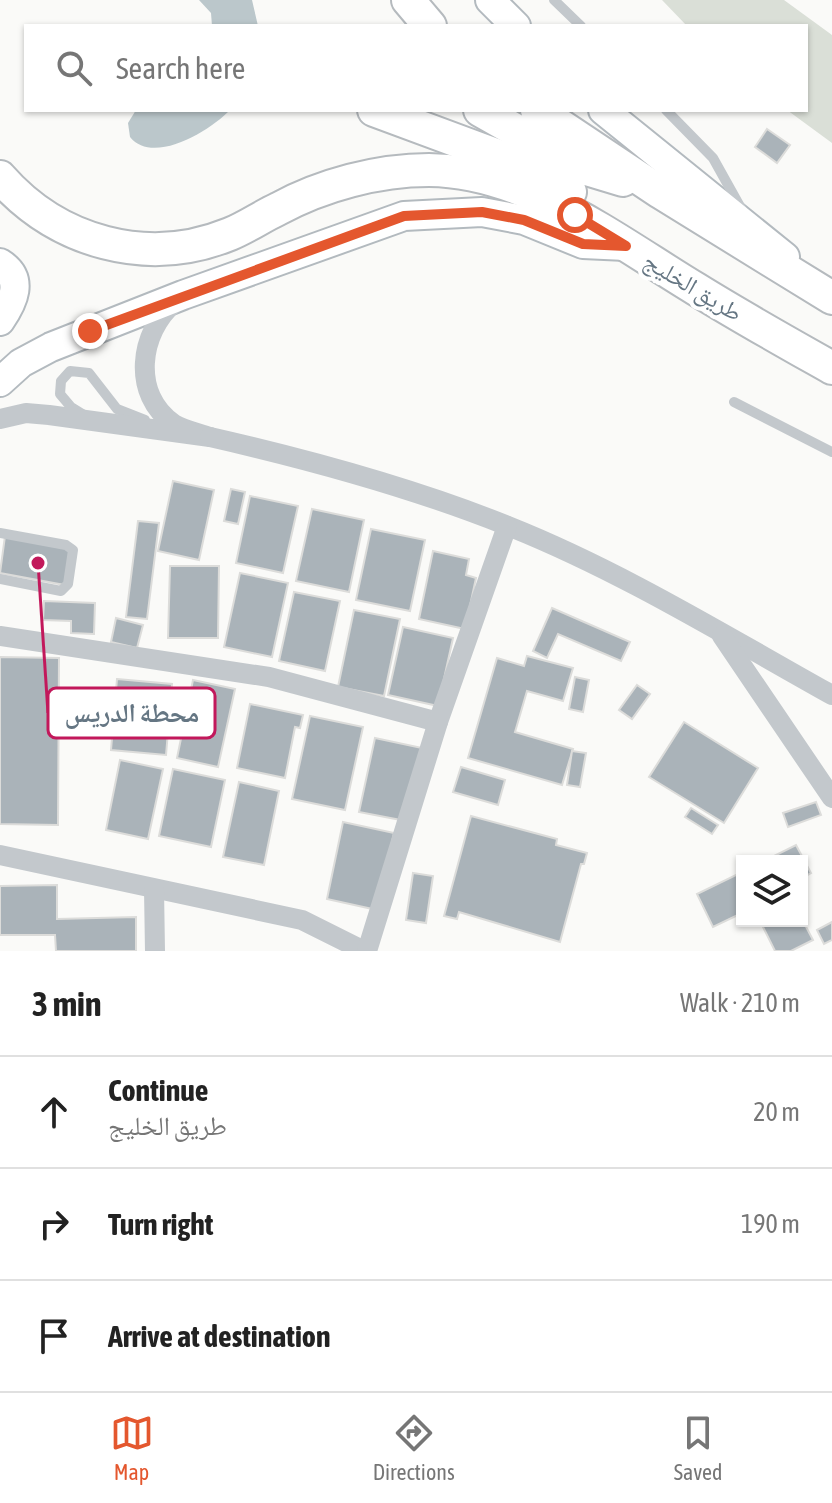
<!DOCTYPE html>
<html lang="en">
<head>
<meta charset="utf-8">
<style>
	body { margin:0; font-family:"Asap Condensed","Noto Naskh Arabic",sans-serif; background:#f6f6f6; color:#222 }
	.controls { position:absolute; right:24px; bottom:24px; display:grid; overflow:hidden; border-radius:0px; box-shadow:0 2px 6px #0004 }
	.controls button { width:72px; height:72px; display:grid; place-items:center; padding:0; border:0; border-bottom:2px solid #e0e0e0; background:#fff; color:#222; font:40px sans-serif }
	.stop { position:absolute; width:24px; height:24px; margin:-18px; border:6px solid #e4572e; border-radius:50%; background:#fff }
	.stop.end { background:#e4572e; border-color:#fff; box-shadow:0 2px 8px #0008 }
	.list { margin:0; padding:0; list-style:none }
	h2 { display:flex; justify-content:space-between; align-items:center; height:104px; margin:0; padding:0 32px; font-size:34px }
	h2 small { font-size:26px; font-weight:400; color:#767676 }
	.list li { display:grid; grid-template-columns:52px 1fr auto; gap:24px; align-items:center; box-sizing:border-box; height:112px; padding:0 32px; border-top:2px solid #e0e0e0 }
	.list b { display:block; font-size:30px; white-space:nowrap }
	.list p { margin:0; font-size:26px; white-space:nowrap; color:#767676 }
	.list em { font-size:26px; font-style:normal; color:#767676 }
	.icon { flex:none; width:44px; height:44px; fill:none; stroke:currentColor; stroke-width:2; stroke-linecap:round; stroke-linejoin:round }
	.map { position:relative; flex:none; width:832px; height:951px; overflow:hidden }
	.search { position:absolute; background:#fff; box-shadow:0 2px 6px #0004; left:24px; right:24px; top:24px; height:88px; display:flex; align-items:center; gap:20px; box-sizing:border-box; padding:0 28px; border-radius:0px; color:#767676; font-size:30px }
	.sheet { height:440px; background:#fff }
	nav { display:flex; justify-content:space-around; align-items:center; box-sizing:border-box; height:112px; border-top:2px solid #e0e0e0; background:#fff; font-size:22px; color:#767676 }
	nav a { display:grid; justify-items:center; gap:4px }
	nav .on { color:#e4572e }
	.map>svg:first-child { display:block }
</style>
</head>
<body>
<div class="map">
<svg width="832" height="951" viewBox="0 0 832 951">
	<rect width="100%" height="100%" fill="#fafaf8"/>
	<polygon fill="#dadfd7" points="662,0 784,0 832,35 832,143 787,110 806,110 806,26 687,26"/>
	<g fill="#bbc7cb">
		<polygon points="199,0 252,0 258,26 212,26 211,13"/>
		<path d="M136 110H230C211 130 153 166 130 137L128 123Z"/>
	</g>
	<g fill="#aab3b9" stroke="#dcdcda" stroke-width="2">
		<polygon points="767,129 790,145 777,163 755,147"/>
		<polygon points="173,481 214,490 199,560 158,551"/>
		<polygon points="231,489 245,492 238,524 224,521"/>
		<polygon points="250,496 298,506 283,573 236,563"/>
		<polygon points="312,509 364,520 349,592 296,581"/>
		<polygon points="138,521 159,523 147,619 126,617"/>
		<polygon points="371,529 425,540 410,611 356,600"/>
		<polygon points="5,536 76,549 70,586 0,573"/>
		<polygon points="433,551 469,559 466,575 476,578 465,629 419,619"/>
		<polygon points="170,566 219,566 218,638 168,638"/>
		<polygon points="240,573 288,583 272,657 224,647"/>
		<polygon points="294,592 340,601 325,671 279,661"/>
		<polygon points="44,601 95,603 94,634 71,633 71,621 43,620"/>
		<polygon points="552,608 630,642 621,661 558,634 547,658 533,651"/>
		<polygon points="354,610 400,619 384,696 338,687"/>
		<polygon points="116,618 143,625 137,648 111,642"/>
		<polygon points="403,627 453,638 438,706 388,695"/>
		<polygon points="527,656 573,668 563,701 527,691 515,732 573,749 562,785 468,758 497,658 524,666"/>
		<polygon points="0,657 59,658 58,825 0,824"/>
		<polygon points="575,677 589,680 583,712 569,709"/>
		<polygon points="117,679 172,684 166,755 111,750"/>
		<polygon points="193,680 235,689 218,767 177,758"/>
		<polygon points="637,685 650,694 632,719 619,710"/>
		<polygon points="250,704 303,715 300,728 295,727 285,778 237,768"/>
		<polygon points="310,716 363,727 345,810 292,799"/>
		<polygon points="684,722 758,768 724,823 649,777"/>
		<polygon points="375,738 422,748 406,821 359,812"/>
		<polygon points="572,751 586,753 580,787 567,785"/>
		<polygon points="120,760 163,769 148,839 106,830"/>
		<polygon points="461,767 505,780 498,805 453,792"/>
		<polygon points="173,769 225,780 211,847 159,836"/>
		<polygon points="239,782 279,791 264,865 223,857"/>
		<polygon points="816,802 821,815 788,827 783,813"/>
		<polygon points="691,808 718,825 712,834 685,817"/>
		<polygon points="471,816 557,839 556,845 587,853 584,864 581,864 560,942 459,912 457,919 444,916"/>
		<polygon points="343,822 394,833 377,910 327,899"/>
		<polygon points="796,845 811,873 802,878 802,861 764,861"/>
		<polygon points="742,872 742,913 713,927 697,894"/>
		<polygon points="413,873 433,876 426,923 406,920"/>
		<polygon points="57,885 57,919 136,917 136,951 56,951 55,935 0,935 0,886"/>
		<polygon points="802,919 813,940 791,951 775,951 760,921"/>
		<polygon points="832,922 832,940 824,944 817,930"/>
	</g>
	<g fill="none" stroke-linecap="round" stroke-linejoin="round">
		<defs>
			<g id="secondary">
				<polyline points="490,0 516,26"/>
				<polyline points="603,110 785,257"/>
				<path d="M0 263C25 279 13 302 0 321"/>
				<polyline points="0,382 21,363 51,347 183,295 404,216 482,212 524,220 583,244 626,246"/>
			</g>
			<g id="primary">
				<polyline points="408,0 430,26"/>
				<polyline points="374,110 517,163 570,192"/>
				<polyline points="480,110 580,167 623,180"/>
				<polyline points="537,110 660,192 832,298"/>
				<path d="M0 177C57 242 147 268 230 234 247 227 261 217 278 209 322 185 378 170 429 170 527 171 615 240 696 289 741 317 786 342 832 368"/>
			</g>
		</defs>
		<use href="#secondary" stroke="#b3babf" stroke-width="32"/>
		<use href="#primary" stroke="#b5babe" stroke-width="36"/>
		<g stroke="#c3c8cc" stroke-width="10">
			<polyline points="554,0 581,26"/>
			<polyline points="666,110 713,158 742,210"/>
			<polyline points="734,402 832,452"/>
			<polyline points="84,415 71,407 60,394 61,381 70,371 89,373 117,409 145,420"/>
			<polyline points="0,533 66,545 73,550 68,584 61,591 0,579"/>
		</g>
		<g stroke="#c3c8cc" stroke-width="20">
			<path d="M0 419 26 413 49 415 210 437C199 433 184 430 174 424 131 395 139 332 175 302"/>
			<path d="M210 437C311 460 411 487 508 526 621 571 726 636 832 695"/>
			<polyline points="0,636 269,677 438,722"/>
			<polyline points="722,636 832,798"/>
			<polyline points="0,855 302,920 364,951"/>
			<polyline points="154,889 155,951"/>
			<polyline points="367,951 438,722 507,526"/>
		</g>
		<use href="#secondary" stroke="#fff" stroke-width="28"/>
		<use href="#primary" stroke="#fff" stroke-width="32"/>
	</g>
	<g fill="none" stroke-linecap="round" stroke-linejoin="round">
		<polyline stroke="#e4572e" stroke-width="10" points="90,331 404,216 482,212 524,220 583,244 626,246 575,215"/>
	</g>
	<g text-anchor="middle" stroke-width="8" stroke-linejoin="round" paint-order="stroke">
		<g font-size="24" fill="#657683" stroke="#fff">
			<text transform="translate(693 287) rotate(31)" y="8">طريق الخليج</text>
		</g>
	</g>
	<path fill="none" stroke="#c2185b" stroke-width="3" d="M38 563L48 713"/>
	<circle fill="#c2185b" stroke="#fff" stroke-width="3" cx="38" cy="563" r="8"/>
	<rect fill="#fff" stroke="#c2185b" stroke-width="3" x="48" y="688" width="167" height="50" rx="8"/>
	<g font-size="26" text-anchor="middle" font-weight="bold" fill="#657683">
		<text x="132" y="722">محطة الدريس</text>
	</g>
</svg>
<div class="controls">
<button><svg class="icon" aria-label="layers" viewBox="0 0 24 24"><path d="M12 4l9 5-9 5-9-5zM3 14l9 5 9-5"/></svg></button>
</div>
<div class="stop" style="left:575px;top:215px"></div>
<div class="stop end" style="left:90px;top:331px"></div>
<div class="search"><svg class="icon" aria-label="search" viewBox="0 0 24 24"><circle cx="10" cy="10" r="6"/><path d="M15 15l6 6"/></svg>Search here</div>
</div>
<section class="sheet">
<h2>3 min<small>Walk · 210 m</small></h2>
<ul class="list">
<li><svg class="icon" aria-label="ahead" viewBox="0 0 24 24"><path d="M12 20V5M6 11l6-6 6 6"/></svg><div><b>Continue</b><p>طريق الخليج</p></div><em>20 m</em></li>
<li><svg class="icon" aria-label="right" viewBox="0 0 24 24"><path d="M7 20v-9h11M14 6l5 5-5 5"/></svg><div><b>Turn right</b></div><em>190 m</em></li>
<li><svg class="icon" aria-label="arrive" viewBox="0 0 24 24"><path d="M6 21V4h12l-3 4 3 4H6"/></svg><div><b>Arrive at destination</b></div></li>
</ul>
</section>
<nav>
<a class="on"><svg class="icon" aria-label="map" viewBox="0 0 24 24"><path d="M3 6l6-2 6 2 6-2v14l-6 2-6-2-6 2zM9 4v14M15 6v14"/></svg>Map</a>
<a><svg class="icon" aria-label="directions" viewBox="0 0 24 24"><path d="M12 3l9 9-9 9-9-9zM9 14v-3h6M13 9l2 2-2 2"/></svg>Directions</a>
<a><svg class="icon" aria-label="saved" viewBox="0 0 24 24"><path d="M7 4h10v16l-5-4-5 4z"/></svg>Saved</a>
</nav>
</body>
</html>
